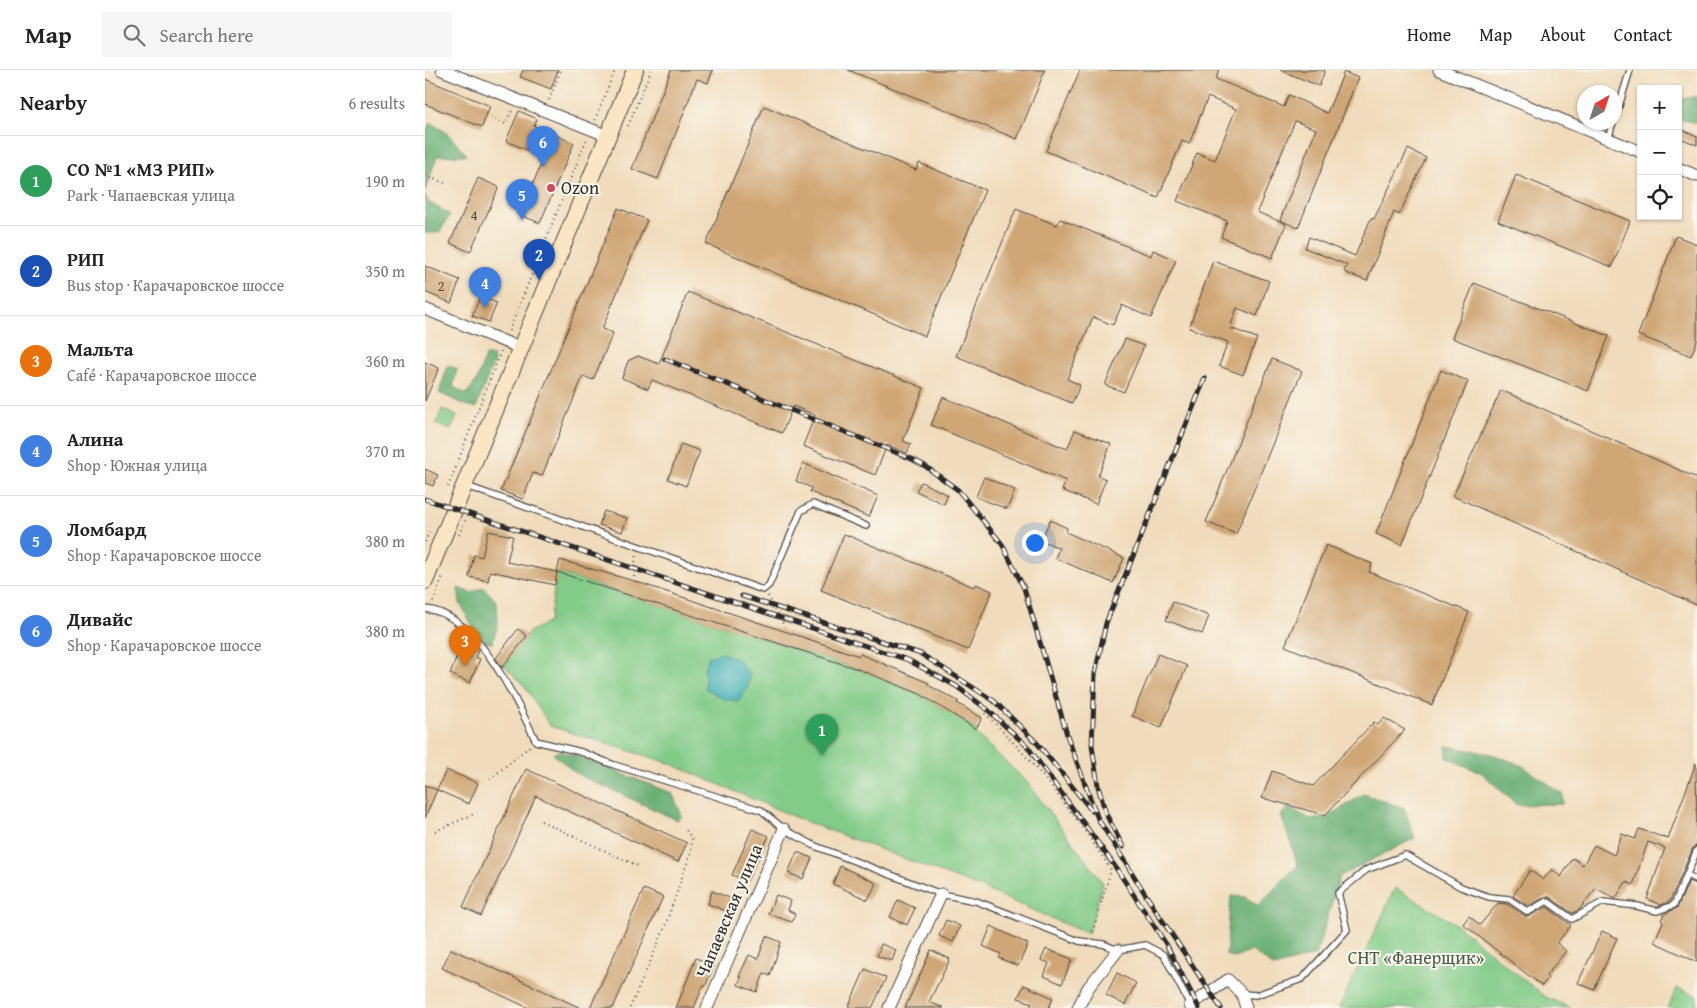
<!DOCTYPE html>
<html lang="en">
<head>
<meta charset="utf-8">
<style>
	body { margin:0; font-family:"Gentium Book Plus",serif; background:#f6f6f6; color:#222 }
	.controls { position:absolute; right:15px; top:15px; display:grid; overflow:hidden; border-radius:0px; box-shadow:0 1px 4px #0004 }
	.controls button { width:45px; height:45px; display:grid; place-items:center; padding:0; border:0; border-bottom:1px solid #e0e0e0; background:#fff; color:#222; font:25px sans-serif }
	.compass { position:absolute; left:1152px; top:15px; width:45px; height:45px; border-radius:50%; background:#fff; box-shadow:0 1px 4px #0004; rotate:39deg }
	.you { position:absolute; left:609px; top:472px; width:18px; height:18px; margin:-12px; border:4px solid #fff; border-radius:50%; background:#1a73e8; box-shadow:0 0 0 8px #1a73e833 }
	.badge { display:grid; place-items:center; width:32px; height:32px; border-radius:50%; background:#111827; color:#fff; font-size:16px; font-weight:700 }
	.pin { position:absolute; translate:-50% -41px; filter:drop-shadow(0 1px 2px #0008) }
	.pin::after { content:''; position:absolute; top:26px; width:18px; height:15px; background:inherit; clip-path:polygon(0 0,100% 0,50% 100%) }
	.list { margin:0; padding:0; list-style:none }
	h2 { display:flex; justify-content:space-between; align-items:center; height:65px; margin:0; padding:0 20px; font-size:21px }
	h2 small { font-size:16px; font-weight:400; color:#767676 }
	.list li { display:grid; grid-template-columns:32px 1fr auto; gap:15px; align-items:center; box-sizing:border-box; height:90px; padding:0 20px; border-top:1px solid #e0e0e0 }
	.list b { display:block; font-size:19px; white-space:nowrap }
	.list p { margin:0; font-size:16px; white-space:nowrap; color:#767676 }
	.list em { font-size:16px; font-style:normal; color:#767676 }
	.icon { flex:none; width:28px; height:28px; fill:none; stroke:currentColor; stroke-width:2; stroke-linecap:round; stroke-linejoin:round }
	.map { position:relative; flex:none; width:1272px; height:938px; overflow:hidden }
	header { display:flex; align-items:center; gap:30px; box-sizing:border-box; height:70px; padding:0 25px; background:#fff; border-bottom:1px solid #e0e0e0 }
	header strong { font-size:24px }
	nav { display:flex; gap:28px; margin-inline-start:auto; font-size:18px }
	.search { width:350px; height:45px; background:#f6f6f6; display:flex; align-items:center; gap:12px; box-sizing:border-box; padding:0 18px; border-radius:0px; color:#767676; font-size:19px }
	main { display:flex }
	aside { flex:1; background:#fff }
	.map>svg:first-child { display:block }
</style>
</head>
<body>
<header>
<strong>Map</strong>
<div class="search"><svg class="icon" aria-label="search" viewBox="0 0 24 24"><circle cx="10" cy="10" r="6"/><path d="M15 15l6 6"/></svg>Search here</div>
<nav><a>Home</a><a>Map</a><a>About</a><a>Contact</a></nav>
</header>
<main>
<aside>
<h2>Nearby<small>6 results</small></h2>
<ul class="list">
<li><span class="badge" style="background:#2e9e5b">1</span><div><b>СО №1 «МЗ РИП»</b><p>Park · Чапаевская улица</p></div><em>190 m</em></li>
<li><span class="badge" style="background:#1a4fb4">2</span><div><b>РИП</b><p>Bus stop · Карачаровское шоссе</p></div><em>350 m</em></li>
<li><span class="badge" style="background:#e8710a">3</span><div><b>Мальта</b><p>Café · Карачаровское шоссе</p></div><em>360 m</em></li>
<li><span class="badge" style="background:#3f7fe0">4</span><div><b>Алина</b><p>Shop · Южная улица</p></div><em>370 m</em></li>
<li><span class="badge" style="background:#3f7fe0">5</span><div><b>Ломбард</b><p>Shop · Карачаровское шоссе</p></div><em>380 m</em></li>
<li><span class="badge" style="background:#3f7fe0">6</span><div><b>Дивайс</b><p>Shop · Карачаровское шоссе</p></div><em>380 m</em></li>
</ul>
</aside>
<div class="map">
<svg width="1272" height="938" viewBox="0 0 1272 938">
	<rect width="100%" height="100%" fill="#fbf7ec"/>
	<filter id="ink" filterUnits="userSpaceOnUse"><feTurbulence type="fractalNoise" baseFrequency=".02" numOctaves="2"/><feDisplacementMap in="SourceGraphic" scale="10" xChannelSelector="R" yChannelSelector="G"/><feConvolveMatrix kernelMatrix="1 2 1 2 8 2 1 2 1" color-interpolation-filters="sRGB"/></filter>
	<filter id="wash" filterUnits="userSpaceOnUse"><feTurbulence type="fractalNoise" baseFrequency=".0096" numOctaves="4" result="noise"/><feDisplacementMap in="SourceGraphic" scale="20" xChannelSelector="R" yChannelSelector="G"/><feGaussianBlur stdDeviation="1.12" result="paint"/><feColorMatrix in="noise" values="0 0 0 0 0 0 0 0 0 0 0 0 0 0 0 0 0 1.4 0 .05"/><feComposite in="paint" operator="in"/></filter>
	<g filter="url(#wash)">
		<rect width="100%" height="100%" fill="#f0dcbc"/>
		<g fill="#82cb88" stroke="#567b5a">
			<polygon points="17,339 32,346 26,360 11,354"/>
			<polygon points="132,502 433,599 495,624 551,659 551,664 601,711 678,813 663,864 554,817 372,748 244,693 125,656 101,618 79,595 104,562 124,552"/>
			<polygon points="970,818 1032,855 1120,927 1146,938 914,938"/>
			<polygon points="1252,918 1272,926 1272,938 1243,938"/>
		</g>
		<g fill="#69af74" stroke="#4a6d50">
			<polygon points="1272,26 1272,53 1253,49 1253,30"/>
			<polygon points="5,53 21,62 42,85 12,86 0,121 0,62"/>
			<polygon points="0,124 3,132 25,145 14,163 0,163"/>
			<polygon points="60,286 68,286 69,291 51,338 40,335 14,323 23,295 32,299 28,317 41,324 52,310"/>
			<polygon points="58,517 72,532 73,555 67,573 57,572 35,534 33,518 46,523"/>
			<polygon points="1021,676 1067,684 1096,695 1138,724 1138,734 1092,735 1057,703 1022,688"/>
			<polygon points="134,681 154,687 247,723 257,746 252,750 152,704 128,684"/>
			<polygon points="939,724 979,738 990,768 915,806 891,885 849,897 827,881 810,888 801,885 806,826 820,827 833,835 873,795 856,745 863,737 887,750 903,747"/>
		</g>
		<polygon fill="#3eafb6" stroke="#346d70" points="297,583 314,590 325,606 323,617 314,631 299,629 281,619 279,600 283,587"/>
		<g id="blocks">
			<g fill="#cfa675">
				<polygon points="98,0 133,0 126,19 95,7"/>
				<polygon points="246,0 288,0 283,13 272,9 233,109 207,99"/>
				<polygon points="423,0 620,0 592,69"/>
				<polygon points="655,0 794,0 791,9 859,37 864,25 902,43 919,2 933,8 873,158 855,150 891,59 870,51 832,142 861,154 847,188 796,167 802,151 752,131 772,83 790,90 811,39 783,27 764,74 757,71 733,128 621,81"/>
				<polygon points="855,0 900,0 894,16"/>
				<polygon points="0,9 65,36 57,57 0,34"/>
				<polygon points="339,36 491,100 494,93 560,120 500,266 281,174"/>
				<polygon points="94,41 112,49 109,56 149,73 115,153 95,145 119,87 81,71"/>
				<polygon points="1253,58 1272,66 1272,75 1253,67"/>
				<polygon points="983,79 1001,88 974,145 969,142 942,211 919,202 922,195 880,178 884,167 930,186 946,148 949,149"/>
				<polygon points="1091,105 1205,151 1187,197 1073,151"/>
				<polygon points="53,108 74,117 45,182 25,173"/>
				<polygon points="193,138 222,150 177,259 188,263 168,310 158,306 117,406 108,403 98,429 76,421"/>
				<polygon points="591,139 632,155 635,149 726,186 728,180 751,190 726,248 697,235 688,255 668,247 642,309 655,315 647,333 531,286"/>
				<polygon points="1251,166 1272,174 1272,271 1266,286 1213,265"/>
				<polygon points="788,191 844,211 832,246 812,238 805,258 832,268 818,305 794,296 803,272 764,258"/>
				<polygon points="0,196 35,210 26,233 0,222"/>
				<polygon points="1049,213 1184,266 1163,321 1027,268"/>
				<polygon points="263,222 499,318 478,371 486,374 482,383 462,375 450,405 378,376 390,345 368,336 357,363 227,310 223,319 197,308 203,291 213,286 234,294"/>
				<polygon points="55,227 72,233 64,252 47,246"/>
				<polygon points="700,269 719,276 699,322 680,315"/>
				<polygon points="847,289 877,301 811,464 781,452"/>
				<polygon points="0,292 14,298 0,331"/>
				<polygon points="1016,300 1043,311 977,475 951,464"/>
				<polygon points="1076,320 1272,408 1272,535 1028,426"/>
				<polygon points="518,327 642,379 650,360 686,374 673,406 681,409 671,434 637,420 641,411 506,355"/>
				<polygon points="256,374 275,381 261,416 243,409"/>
				<polygon points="378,393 453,426 444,447 385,422 387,418 371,411"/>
				<polygon points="0,399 13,405 8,416 0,413"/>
				<polygon points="559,407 590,420 582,439 551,427"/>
				<polygon points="496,412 523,425 519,434 491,421"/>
				<polygon points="179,441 202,448 197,462 174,455"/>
				<polygon points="625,450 642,458 641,462 699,488 688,513 630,488 634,478 616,470"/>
				<polygon points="63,461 88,466 82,492 132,502 130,515 65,501 63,511 44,507 49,485 57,487"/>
				<polygon points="419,464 549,517 551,514 567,521 543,580 396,520"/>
				<polygon points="901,475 947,494 944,502 1044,542 1007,635 860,576"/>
				<polygon points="135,490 206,510 434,586 435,584 504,613 503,615 533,631 532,633 557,648 551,659 495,624 433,599 132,502"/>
				<polygon points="748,532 784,546 777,564 741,550"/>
				<polygon points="93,559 102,566 77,598 71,588"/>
				<polygon points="37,574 53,581 50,587 55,589 45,613 25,604"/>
				<polygon points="733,584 762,596 736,658 707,646"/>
				<polygon points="959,648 980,660 900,745 837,728 847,701 888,716 949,652 953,655"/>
				<polygon points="1271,693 1272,775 1268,778 1245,831 1236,835 1222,829 1240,778 1223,772 1208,815 1201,812 1190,829 1171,818 1154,840 1147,843 1123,826 1103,836 1088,826 1105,800 1118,810 1127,799 1136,807 1148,788 1158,795 1169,775 1189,785 1197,764 1210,769 1214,759 1243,769"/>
				<polygon points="101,699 262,773 253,792 111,726 56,846 38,837"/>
				<polygon points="21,700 53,713 44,734 12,720"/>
				<polygon points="0,715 12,720 0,748"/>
				<polygon points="327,759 344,766 322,811 307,805"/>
				<polygon points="372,782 387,788 378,809 363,803"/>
				<polygon points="415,796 451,813 443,830 408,814"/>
				<polygon points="1264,811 1272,815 1272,892 1229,872 1238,852 1236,850 1239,844 1252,838"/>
				<polygon points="219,819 238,827 188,938 165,938"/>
				<polygon points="287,821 313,831 309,844 283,834"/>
				<polygon points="351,825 366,831 363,840 370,844 367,852 343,844"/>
				<polygon points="473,830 490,838 482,855 465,847"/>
				<polygon points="1073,833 1082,834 1102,847 1122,837 1146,855 1132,873 1141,881 1121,906 1123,908 1117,916 1038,854 1044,846 1055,855"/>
				<polygon points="521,850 535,856 528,872 514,866"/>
				<polygon points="566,856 603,874 593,896 574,888 576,884 558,876"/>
				<polygon points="1177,861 1192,868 1169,920 1153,913"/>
				<polygon points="341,866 356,872 345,906 339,903 332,922 313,915 316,907 314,906 324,885 333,889"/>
				<polygon points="456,874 471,880 467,891 452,886"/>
				<polygon points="26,879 121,922 156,938 104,938 17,898"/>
				<polygon points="621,879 647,889 637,914 619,906 624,893 616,890"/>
				<polygon points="506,880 525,889 504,932 519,938 480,938"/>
				<polygon points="271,888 289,896 280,917 278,916 269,938 251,938"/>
				<polygon points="440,899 461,908 447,938 423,938"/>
				<polygon points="692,903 711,913 700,935 681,925"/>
				<polygon points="599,915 628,928 624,938 605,938 607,933 593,928"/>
			</g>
		</g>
	</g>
	<g filter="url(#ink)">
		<use href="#blocks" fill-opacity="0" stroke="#494641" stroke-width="1"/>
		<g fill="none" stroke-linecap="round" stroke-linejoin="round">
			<defs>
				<g id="lane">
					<polyline points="1190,49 1205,0"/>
					<polyline points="1183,69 1188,52"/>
					<polyline points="41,416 338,520 344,515 376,441 388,434 441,456"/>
					<path d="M0 539C52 543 91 630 111 671L156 682 189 695 336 740 359 759 390 776 516 824 551 831 654 871 678 874 693 880 720 875 739 885 765 935"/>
					<polyline points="1262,805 1272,810"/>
					<polyline points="817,924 831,925 877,909 922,860 913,823 941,800 980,785 1036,817 1064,827 1084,829 1103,842 1122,831 1147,849 1178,832 1212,836 1232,841 1249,835 1272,780"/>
				</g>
				<g id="street">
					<polyline points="17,0 183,66"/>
					<polyline points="1014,0 1216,82"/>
					<polyline points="1253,98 1272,106"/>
					<polyline points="0,239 95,278"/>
					<polyline points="282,938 359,759"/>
					<polyline points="464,938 516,824"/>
					<polyline points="653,938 663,918 693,880"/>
					<polyline points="766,938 765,935 803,910 817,924 821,938"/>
				</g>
				<polyline id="secondary" points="0,511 210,0"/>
			</defs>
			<use href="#lane" stroke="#494641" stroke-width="8"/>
			<use href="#street" stroke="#494641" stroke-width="13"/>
			<use href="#secondary" stroke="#494641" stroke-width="18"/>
			<g stroke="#494641" stroke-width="2" stroke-dasharray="1 4" stroke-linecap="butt">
				<polyline points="124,30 136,0"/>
				<polyline points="61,45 81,54 87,40"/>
				<polyline points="170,50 190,0"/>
				<polyline points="203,56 226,0"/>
				<polyline points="0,106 23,114"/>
				<polyline points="86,130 92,125"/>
				<polyline points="84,261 162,68"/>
				<polyline points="23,417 76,281"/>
				<polyline points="34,465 43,444"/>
				<polyline points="0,472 5,460"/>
				<polyline points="209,507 211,483"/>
				<polyline points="343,526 360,557"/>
				<polyline points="8,532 18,506"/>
				<polyline points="0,606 1,604"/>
				<path d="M560 643C608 691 650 743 686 800L667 863"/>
				<polyline points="65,709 105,676"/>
				<polyline points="116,751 213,796"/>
				<polyline points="10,761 49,744"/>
				<polyline points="205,938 238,862 266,782 267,769 261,760"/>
			</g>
			<use href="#lane" stroke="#fff" stroke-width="5.5"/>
			<use href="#street" stroke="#fff" stroke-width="11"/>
			<use href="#secondary" stroke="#fbe6c4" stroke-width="16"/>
			<defs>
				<g id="rail">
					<polyline points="240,289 487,389 500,396 533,420 577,474 599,518 643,668 673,749 731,841 796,938"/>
					<polyline points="0,429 483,590 531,616 563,640 602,676 689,795 741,874 774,938"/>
					<polyline points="317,526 496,584 569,631 612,673 667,741"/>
					<polyline points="698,777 681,744 673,716 667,675 670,604 681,553 780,308"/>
				</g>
			</defs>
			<use href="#rail" stroke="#2b2b2b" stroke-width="5"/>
			<use href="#rail" stroke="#fbf7ec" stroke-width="3" stroke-dasharray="9" stroke-linecap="butt"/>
		</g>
	</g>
	<circle fill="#d1495b" stroke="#fbf7ec" stroke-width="2" cx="126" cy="118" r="5"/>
	<g text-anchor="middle" stroke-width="4" stroke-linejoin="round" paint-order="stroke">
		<g font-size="15" fill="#544a3e">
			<text x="49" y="150">4</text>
			<text x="16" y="221">2</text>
		</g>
		<g font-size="18" fill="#2b2b2b" stroke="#fbf7ec" text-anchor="start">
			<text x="136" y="124">Ozon</text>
		</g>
		<g font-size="18" fill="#2b2b2b" stroke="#fbf7ec">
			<text transform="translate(304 841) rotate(-67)" y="6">Чапаевская улица</text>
		</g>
		<g font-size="18" fill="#455b47" stroke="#fbf7ec">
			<text x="991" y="894">СНТ «Фанерщик»</text>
		</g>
	</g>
</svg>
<div class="controls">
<button>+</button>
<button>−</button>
<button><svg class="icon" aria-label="locate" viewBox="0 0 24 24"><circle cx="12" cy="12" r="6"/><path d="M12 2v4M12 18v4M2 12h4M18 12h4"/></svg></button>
</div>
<svg class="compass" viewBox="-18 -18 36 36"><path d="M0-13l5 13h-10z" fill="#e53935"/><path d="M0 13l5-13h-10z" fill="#767676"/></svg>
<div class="you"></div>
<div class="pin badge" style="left:397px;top:685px;background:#2e9e5b">1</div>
<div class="pin badge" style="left:114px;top:210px;background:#1a4fb4">2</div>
<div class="pin badge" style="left:40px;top:596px;background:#e8710a">3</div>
<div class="pin badge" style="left:60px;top:238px;background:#3f7fe0">4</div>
<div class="pin badge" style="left:97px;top:150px;background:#3f7fe0">5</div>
<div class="pin badge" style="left:118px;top:97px;background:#3f7fe0">6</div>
</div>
</main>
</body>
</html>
